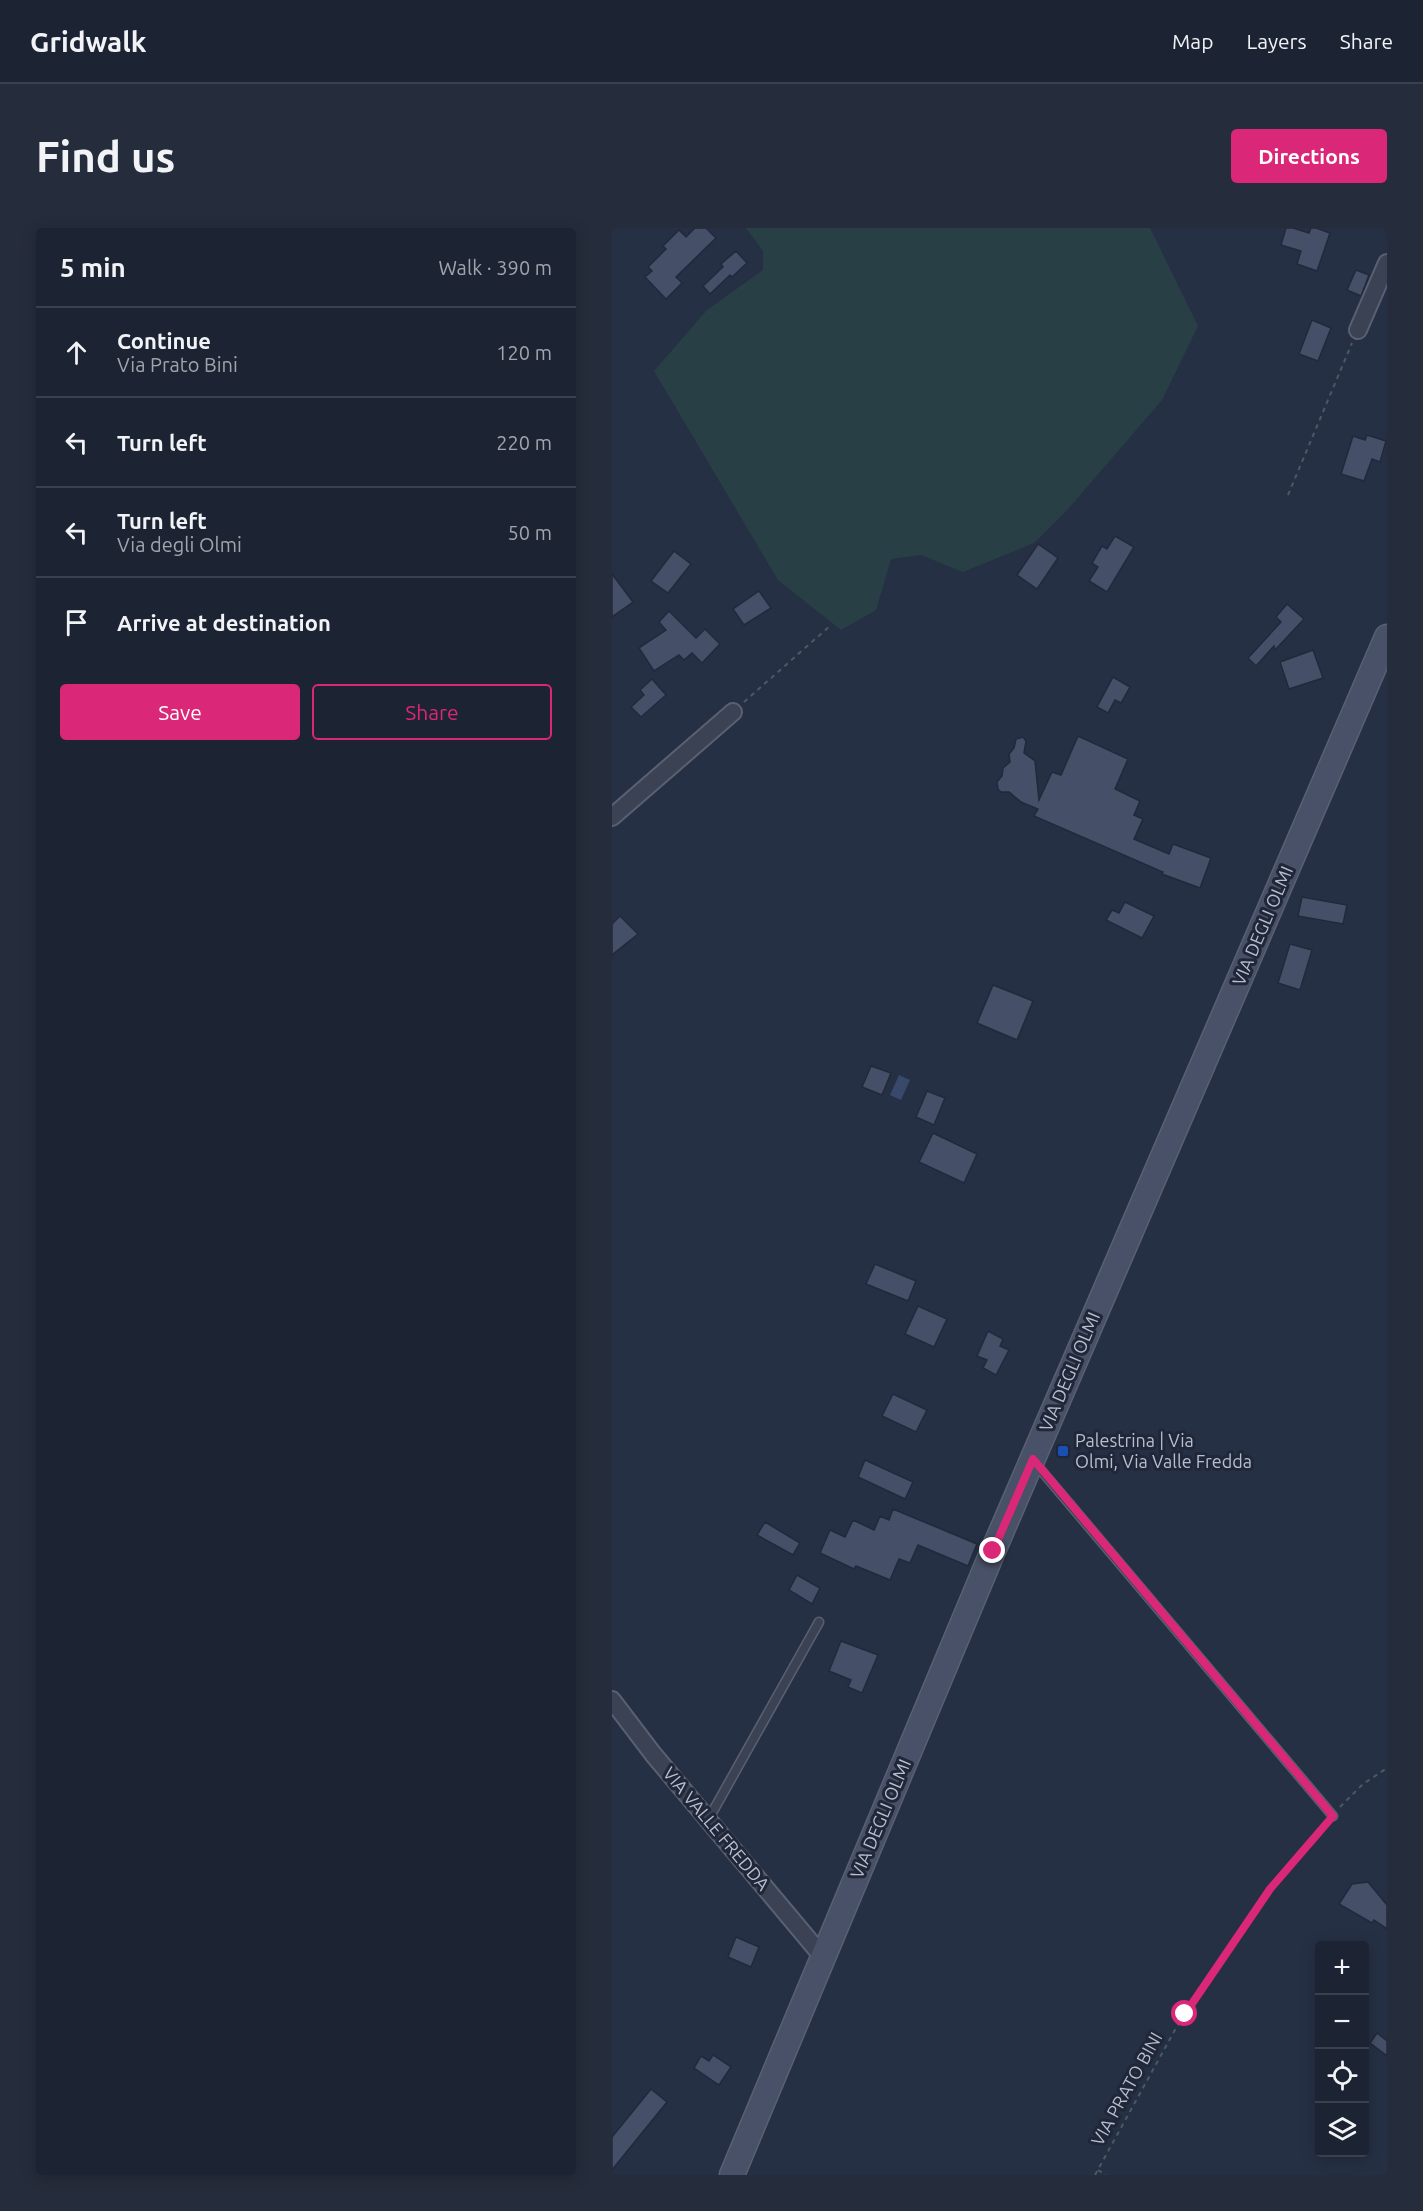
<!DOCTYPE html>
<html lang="en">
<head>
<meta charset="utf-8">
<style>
	body { margin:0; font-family:Ubuntu,sans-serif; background:#252c3b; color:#f1f3f6 }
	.controls { position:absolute; right:18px; bottom:18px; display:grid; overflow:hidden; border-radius:6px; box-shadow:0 3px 15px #0003 }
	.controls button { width:54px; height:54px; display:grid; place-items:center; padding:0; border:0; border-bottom:2px solid #3a414e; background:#1c2433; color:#f1f3f6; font:30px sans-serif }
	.stop { position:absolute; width:18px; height:18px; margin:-14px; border:4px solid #db2777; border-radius:50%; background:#fff }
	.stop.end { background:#db2777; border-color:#fff; box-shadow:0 2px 6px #0008 }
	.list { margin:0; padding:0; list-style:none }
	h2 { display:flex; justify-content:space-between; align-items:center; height:78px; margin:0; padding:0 24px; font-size:26px }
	h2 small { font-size:20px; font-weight:400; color:#a0a4ac }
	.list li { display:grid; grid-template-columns:39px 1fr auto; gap:18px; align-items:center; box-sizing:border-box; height:90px; padding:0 24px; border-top:2px solid #3a414e }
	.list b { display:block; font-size:22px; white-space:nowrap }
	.list p { margin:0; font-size:20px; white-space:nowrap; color:#a0a4ac }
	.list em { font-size:20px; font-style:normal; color:#a0a4ac }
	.actions { display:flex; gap:12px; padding:18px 24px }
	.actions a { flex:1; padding:14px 0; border:2px solid #db2777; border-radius:6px; text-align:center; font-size:21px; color:#db2777 }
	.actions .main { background:#db2777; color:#fff }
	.icon { flex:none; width:33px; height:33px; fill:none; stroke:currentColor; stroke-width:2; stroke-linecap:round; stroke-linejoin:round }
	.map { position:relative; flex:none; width:775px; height:1947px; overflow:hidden; border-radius:6px }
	header { display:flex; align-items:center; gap:36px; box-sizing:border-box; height:84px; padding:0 30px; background:#1c2433; border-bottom:2px solid #3a414e }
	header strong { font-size:28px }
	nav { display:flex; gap:33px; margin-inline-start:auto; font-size:21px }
	.intro { display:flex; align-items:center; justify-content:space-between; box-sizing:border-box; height:144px; padding:0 36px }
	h1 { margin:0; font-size:42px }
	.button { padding:15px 27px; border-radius:6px; background:#db2777; color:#fff; font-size:21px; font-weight:700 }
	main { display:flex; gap:36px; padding:0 36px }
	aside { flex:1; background:#1c2433; border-radius:6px; box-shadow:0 3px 15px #0003 }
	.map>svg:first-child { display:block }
</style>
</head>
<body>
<header>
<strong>Gridwalk</strong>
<nav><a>Map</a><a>Layers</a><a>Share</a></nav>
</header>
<div class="intro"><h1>Find us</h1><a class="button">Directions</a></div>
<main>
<aside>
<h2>5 min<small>Walk · 390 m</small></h2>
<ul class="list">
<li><svg class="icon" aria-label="ahead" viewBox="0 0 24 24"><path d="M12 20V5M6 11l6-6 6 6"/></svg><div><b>Continue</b><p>Via Prato Bini</p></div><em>120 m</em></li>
<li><svg class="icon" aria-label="left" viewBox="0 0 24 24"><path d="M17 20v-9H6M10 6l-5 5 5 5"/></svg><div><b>Turn left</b></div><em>220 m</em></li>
<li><svg class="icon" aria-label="left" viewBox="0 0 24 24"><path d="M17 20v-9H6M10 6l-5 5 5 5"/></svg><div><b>Turn left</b><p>Via degli Olmi</p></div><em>50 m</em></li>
<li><svg class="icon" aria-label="arrive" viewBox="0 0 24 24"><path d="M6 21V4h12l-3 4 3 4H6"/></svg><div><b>Arrive at destination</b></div></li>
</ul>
<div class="actions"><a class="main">Save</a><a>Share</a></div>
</aside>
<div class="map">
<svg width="775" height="1947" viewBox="0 0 775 1947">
	<rect width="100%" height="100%" fill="#263044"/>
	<polygon fill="#283f45" points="134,0 538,0 586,98 550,172 457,280 422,315 351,344 309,327 279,331 264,382 229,402 166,352 42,143 95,82 151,42 151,23"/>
	<polygon fill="#38496c" points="287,847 298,852 289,872 278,867"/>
	<g fill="#454f67" stroke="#21293b" stroke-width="1.5">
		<polygon points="83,0 94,0 104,10 64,49 70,55 54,71 33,49 40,43 36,39 54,21 51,18 67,2 74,9"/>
		<polygon points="674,0 681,0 697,5 699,0 704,0 718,5 705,43 685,36 689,23 669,17"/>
		<polygon points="124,23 135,35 120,49 118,47 98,66 91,58 111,39 109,36"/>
		<polygon points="744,42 757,47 749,68 735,62"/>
		<polygon points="700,92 719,100 706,133 687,126"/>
		<polygon points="755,207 774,213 768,234 760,231 752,253 729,246 741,208 753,212"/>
		<polygon points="503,308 522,319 495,364 477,353 486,339 480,335 490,318 495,321"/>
		<polygon points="426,316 446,330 425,361 405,347"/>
		<polygon points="62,323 79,336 56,365 39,353"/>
		<polygon points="0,346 21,374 0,389"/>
		<polygon points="147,363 159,380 132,397 121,381"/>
		<polygon points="675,376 692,391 663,422 662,418 644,438 636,430 669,394 664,389"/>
		<polygon points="57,383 84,410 93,401 108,416 90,435 80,425 72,432 67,427 42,443 27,420 54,402 47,394"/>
		<polygon points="701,422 711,450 677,461 668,434"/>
		<polygon points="501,449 518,459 509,475 503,472 496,485 485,479"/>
		<polygon points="40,451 54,467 29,489 19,479 32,467 28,462"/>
		<polygon points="466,508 516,531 503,561 528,573 522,587 531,591 522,611 557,626 561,616 599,630 588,660 550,646 551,644 422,588 426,581 409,574 397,564 389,564 386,561 385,554 390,548 391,540 398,534 397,526 402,520 404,511 411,509 414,513 412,525 423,533 427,572 440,544 449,547"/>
		<polygon points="690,669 735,677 731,696 686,688"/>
		<polygon points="513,674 542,688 530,710 494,692 500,682 507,685"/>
		<polygon points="8,688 26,706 0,727 0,696"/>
		<polygon points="678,716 700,722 688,762 666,755"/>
		<polygon points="381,757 421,773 405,812 365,795"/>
		<polygon points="259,838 279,845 270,867 250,859"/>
		<polygon points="315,863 333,870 322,897 304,889"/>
		<polygon points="321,905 365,926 352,955 307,934"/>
		<polygon points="263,1036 304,1053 296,1073 254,1056"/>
		<polygon points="306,1078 335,1091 322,1119 293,1106"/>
		<polygon points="376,1103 391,1111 388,1118 397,1122 384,1147 371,1140 375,1132 365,1128"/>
		<polygon points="281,1166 315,1182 304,1204 270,1188"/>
		<polygon points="253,1232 301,1254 293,1271 246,1249"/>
		<polygon points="281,1281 365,1316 356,1338 306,1317 298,1335 287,1331 278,1352 244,1338 242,1341 208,1325 218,1302 233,1309 241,1292 262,1302 268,1288 277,1292"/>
		<polygon points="153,1294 188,1315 181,1327 145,1307"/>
		<polygon points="185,1347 208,1360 200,1376 177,1362"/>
		<polygon points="229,1413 266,1427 250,1465 236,1459 239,1452 217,1443"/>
		<polygon points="756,1654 775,1677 775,1701 762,1692 760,1695 727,1676 740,1656"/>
		<polygon points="124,1709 147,1719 139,1739 116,1729"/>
		<polygon points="765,1805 775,1813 775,1828 758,1815"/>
		<polygon points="101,1827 119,1839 107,1857 82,1840 89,1828 97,1833"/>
		<polygon points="39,1861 55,1874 0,1942 0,1909"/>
	</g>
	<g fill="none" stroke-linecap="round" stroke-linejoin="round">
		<defs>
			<g id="lane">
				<polyline points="423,1235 721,1588"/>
				<polyline points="96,1592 207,1394"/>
			</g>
			<g id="street">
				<polyline points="746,102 775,35"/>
				<polyline points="0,589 121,484"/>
				<polyline points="0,1472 41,1526 211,1729"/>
			</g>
			<polyline id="secondary" points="120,1947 381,1323 775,409"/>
		</defs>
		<use href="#lane" stroke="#596071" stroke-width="11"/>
		<use href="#street" stroke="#596071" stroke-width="20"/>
		<use href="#secondary" stroke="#596071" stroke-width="27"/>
		<g stroke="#465c61" stroke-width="2" stroke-dasharray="4.5 4.5" stroke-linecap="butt">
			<polyline points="676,267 740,115"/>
			<polyline points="132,474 219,397"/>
			<polyline points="728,1579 751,1556 775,1540"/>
			<polyline points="486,1942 494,1947"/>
			<polyline points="483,1947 564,1800 658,1661 713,1597"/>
		</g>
		<use href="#lane" stroke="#3a4254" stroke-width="8"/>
		<use href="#street" stroke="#3a4254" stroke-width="16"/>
		<use href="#secondary" stroke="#485167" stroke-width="24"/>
	</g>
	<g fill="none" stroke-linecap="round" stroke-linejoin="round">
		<polyline stroke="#db2777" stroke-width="8" points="381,1323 421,1231 721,1588 658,1661 573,1786"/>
	</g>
	<rect fill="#1a4fb4" stroke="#1f2739" stroke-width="2" x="445" y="1217" width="12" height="12" rx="3"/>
	<g text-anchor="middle" stroke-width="6" stroke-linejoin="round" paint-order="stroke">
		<g font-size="18" fill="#b8becd" stroke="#1f2739">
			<text transform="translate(651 698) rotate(-67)" y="6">VIA DEGLI OLMI</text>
			<text transform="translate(458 1144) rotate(-67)" y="6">VIA DEGLI OLMI</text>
			<text transform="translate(269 1591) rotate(-67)" y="6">VIA DEGLI OLMI</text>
			<text transform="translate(104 1601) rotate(50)" y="6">VIA VALLE FREDDA</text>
			<text transform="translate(515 1861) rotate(-61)" y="6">VIA PRATO BINI</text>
		</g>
		<g font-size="18" fill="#b8becd" stroke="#1f2739" text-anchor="start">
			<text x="463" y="1219">Palestrina | Via<tspan x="463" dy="21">Olmi, Via Valle Fredda</tspan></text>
		</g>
	</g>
</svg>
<div class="controls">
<button>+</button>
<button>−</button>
<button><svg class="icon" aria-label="locate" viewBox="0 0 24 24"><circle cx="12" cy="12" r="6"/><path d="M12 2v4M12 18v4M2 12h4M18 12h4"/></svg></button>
<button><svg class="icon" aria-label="layers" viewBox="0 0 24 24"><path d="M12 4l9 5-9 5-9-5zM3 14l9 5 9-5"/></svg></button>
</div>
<div class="stop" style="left:573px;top:1786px"></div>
<div class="stop end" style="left:381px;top:1323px"></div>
</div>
</main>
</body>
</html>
